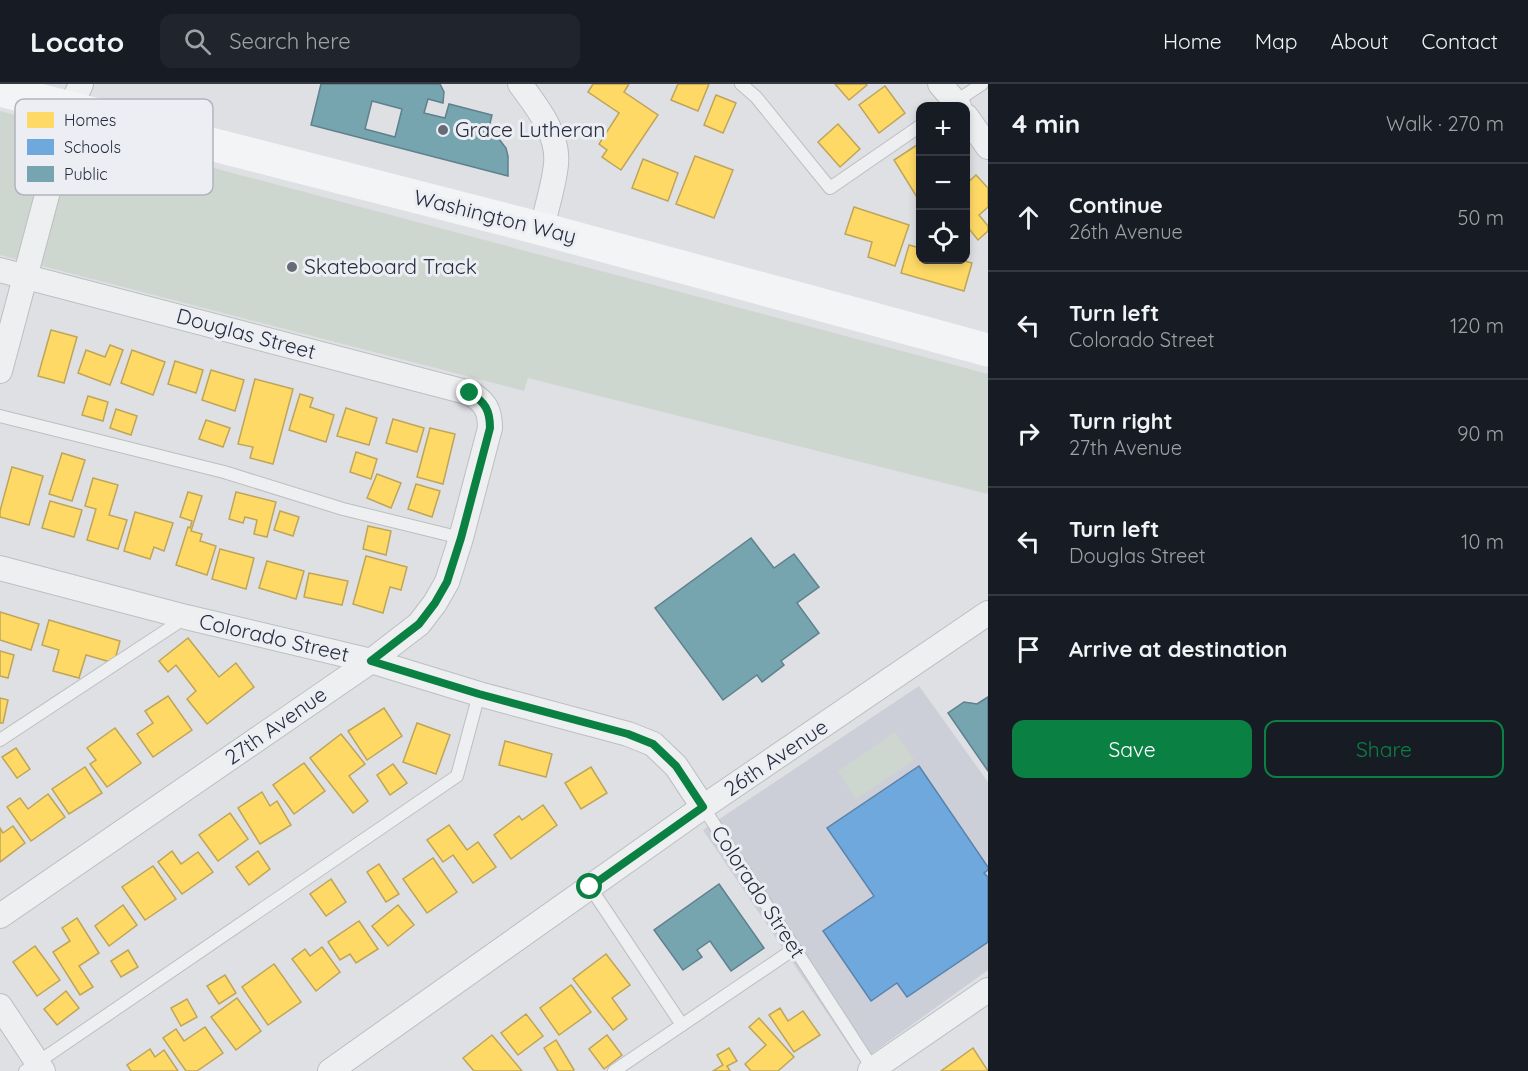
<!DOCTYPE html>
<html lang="en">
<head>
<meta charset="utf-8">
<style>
	body { margin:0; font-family:Quicksand,sans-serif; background:#20242c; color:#f1f3f6 }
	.controls { position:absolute; right:18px; top:18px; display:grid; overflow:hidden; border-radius:12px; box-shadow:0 3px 9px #0003 }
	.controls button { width:54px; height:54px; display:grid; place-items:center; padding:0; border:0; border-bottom:2px solid #363941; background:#171b24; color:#f1f3f6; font:30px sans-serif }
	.stop { position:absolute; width:18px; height:18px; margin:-14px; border:4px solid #0b8043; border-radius:50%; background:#fff }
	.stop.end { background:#0b8043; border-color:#fff; box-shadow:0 2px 6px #0008 }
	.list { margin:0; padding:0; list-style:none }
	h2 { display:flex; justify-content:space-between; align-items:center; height:78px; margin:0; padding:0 24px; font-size:26px }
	h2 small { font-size:20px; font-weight:400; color:#9ea1a6 }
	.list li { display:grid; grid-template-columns:39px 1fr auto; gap:18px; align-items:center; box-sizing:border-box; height:108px; padding:0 24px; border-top:2px solid #363941 }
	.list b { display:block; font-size:22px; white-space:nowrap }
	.list p { margin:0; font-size:20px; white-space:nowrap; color:#9ea1a6 }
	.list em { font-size:20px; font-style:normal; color:#9ea1a6 }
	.actions { display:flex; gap:12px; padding:18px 24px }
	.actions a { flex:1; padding:14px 0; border:2px solid #0b8043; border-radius:12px; text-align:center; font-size:21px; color:#0b8043 }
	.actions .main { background:#0b8043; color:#fff }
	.icon { flex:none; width:33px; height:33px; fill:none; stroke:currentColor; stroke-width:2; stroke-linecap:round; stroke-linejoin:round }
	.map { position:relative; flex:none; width:988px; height:987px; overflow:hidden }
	header { display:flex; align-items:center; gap:36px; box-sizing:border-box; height:84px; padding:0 30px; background:#171b24; border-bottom:2px solid #363941 }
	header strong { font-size:28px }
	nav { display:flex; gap:33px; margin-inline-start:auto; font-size:21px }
	.search { width:420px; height:54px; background:#20242c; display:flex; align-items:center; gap:15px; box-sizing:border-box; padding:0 21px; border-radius:12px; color:#9ea1a6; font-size:22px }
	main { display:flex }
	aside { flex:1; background:#171b24 }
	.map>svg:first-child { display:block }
</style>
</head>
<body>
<header>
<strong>Locato</strong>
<div class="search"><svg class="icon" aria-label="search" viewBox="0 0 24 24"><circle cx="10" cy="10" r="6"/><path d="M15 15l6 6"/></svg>Search here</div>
<nav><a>Home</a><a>Map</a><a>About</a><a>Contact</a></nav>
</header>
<main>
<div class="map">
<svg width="988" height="987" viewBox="0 0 988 987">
	<rect width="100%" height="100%" fill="#dee0e4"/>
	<polygon fill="#cccfd7" points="919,602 988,698 988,886 860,978 703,746"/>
	<g fill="#ced7cf">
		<polygon points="0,27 988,290 988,410 528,294 524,307 0,171"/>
		<polygon points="895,648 914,676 856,715 838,687"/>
	</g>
	<g fill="#ffd966" stroke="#bea55a" stroke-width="1.5">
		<polygon points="593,0 629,0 624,8 658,31 621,86 602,73 607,66 599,60 619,29 588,8"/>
		<polygon points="678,0 709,0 698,27 671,16"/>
		<polygon points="835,0 866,0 867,1 849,16"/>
		<polygon points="885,2 905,29 879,49 859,21"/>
		<polygon points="716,11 736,19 723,49 704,41"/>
		<polygon points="838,40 860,65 840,83 818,58"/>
		<polygon points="920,59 920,118 894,76"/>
		<polygon points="695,72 733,86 714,134 676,120"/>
		<polygon points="643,75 678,89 668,117 632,104"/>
		<polygon points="976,91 988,104 988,123 979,131 988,142 988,147 978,156 966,141 966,100"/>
		<polygon points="854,123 909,141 895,182 868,173 872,158 845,150"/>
		<polygon points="909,161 920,164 920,176 961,176 972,179 964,207 901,189"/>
		<polygon points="51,246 77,253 64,299 38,292"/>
		<polygon points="110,261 123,266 110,301 78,289 86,266 105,273"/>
		<polygon points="132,266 165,278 153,311 121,299"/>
		<polygon points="175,277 203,286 196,309 168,300"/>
		<polygon points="211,286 244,296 235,327 202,316"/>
		<polygon points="255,295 293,305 273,380 250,374 253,363 238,360"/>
		<polygon points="300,310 313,314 310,323 334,331 326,358 289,346"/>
		<polygon points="88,312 108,318 103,337 82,331"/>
		<polygon points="346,324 377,334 369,361 337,352"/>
		<polygon points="116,325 137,332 131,351 110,344"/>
		<polygon points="393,335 424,344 417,368 386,359"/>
		<polygon points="206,336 230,344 223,363 199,355"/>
		<polygon points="430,344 455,350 443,400 417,393"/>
		<polygon points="356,368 377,375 371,395 350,388"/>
		<polygon points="62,369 85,376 72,417 49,410"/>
		<polygon points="12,383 43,392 29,441 0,433 0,427"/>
		<polygon points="377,390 401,399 391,424 367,414"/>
		<polygon points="93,394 118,401 109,431 127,436 118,465 87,456 96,425 85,422"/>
		<polygon points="416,400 440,407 432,433 408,425"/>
		<polygon points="188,408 202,412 191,447 202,450 200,457 216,462 207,491 176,481 188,443 190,444 192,437 180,433"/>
		<polygon points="236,408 276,418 267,453 254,450 257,436 245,433 243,439 229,435"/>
		<polygon points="50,417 82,426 74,453 42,444"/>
		<polygon points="280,427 299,433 293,452 274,446"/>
		<polygon points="135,428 173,439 164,467 154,463 150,475 124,467"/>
		<polygon points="368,442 391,447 386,471 363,465"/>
		<polygon points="220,465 254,474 246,505 212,495"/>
		<polygon points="366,472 407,483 401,506 390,503 383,529 353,520"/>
		<polygon points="267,477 304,487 296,515 259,504"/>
		<polygon points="309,489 348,497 342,521 304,513"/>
		<polygon points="0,528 39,540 31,566 0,556"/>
		<polygon points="49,536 120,557 114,579 86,571 79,594 53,587 59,566 42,561"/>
		<polygon points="188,554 219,593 236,579 254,603 207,640 187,615 196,607 176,581 168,588 159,577"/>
		<polygon points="0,567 14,571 8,594 0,592"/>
		<polygon points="168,612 192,646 153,673 137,650 153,639 145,627"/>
		<polygon points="0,614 8,616 3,639 0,639"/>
		<polygon points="384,624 402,652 367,676 348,647"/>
		<polygon points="417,639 450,651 436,690 403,678"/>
		<polygon points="115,644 141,679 107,703 90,680 96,676 87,664"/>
		<polygon points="341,650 365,680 349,692 368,717 353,729 310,674"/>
		<polygon points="505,657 552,670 546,693 499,681"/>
		<polygon points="16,664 30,685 17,694 2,673"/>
		<polygon points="304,679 325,707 294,730 273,701"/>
		<polygon points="393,680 407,699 390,711 377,691"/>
		<polygon points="85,683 102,709 69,730 52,705"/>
		<polygon points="591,683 607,709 581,725 565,699"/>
		<polygon points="262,708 270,722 277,717 291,741 260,760 238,724"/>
		<polygon points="48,710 65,733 31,757 7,723 20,714 28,725"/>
		<polygon points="543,721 557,741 511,775 494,751 519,732 522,736"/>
		<polygon points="230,729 248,755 218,777 199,751"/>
		<polygon points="449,741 467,766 478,758 496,783 473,799 453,771 443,778 427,756"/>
		<polygon points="13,742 25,759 0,778 0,744 3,749"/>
		<polygon points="172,767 181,780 198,768 213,788 182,810 158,778"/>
		<polygon points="258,767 270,785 249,801 236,783"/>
		<polygon points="433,774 457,808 427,829 403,795"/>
		<polygon points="379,780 399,810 386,818 367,788"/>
		<polygon points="153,782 176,815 145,836 122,803"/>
		<polygon points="331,795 346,818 326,832 310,810"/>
		<polygon points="123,821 137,841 109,862 95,842"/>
		<polygon points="398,821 414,841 388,862 372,842"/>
		<polygon points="77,834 99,869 79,882 93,903 80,911 53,868 70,857 62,844"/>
		<polygon points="359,837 378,865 356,879 350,870 340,876 328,858"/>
		<polygon points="35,862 60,896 37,912 13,878"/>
		<polygon points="322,863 340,888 316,907 292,875 305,865 310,872"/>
		<polygon points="128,866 138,883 121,893 111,877"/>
		<polygon points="606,870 630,901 612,914 627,935 613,946 573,895"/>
		<polygon points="274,880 301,918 268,941 242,903"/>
		<polygon points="225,891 236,909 219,920 207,902"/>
		<polygon points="571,901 591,928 559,951 540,924"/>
		<polygon points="66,907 79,924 57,941 44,925"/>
		<polygon points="237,914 261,947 236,966 211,933"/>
		<polygon points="187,915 197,933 181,942 171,924"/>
		<polygon points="780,924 788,937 803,927 820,951 794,968 769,931"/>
		<polygon points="526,930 543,952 518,971 501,949"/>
		<polygon points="759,934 794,973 778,987 751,987 745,980 766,961 749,943"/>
		<polygon points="205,943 223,969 197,987 186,987 163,954 176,945 184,957"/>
		<polygon points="492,951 522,987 474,987 463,974"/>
		<polygon points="607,951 622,971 604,985 589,965"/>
		<polygon points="556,956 574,986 573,987 558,987 544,964"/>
		<polygon points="729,964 737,977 727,982 730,987 713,987 723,981 717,971"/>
		<polygon points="973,964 988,987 941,987"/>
		<polygon points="150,965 155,973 164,966 178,987 131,987 127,981"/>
	</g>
	<polygon fill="#6fa8dc" stroke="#5983ac" stroke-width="1.5" points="919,682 988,783 988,786 984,789 988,793 988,858 907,913 897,899 871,917 823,847 874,812 827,744"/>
	<g fill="#76a5af" stroke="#5e818d" stroke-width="1.5" fill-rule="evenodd">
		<path d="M321 0H440L444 8 443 19 428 15 424 29 445 34 449 20 492 31 488 47 496 51 506 64 508 72V92L311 41ZM372 17 402 25 395 53 365 45Z"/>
		<polygon points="751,454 774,484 794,470 819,503 797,519 819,549 781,577 784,581 762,598 757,591 723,616 655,524"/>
		<polygon points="988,613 988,687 948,629 964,618 977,620"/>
		<polygon points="719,800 764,864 731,887 710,857 697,866 702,873 683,886 654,846"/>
	</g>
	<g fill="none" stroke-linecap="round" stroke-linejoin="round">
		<defs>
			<g id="lane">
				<polyline points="741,0 756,13 830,104 920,42"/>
				<polyline points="952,20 982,0"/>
				<polyline points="0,332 224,388 343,425 461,454"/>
				<polyline points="0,656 185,534"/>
				<polyline points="703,723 873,985"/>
				<polyline points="590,803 682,941"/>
				<polyline points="25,987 457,692 479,610"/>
				<polyline points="614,987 794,865"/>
			</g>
			<g id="street">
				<path d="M520 0C537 23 559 50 556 80 554 102 546 124 542 145"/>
				<polyline points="940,0 959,22"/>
				<polyline points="966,32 988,63"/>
				<path d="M0 186 470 309C485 318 490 326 490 344L461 454 447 498 435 519 419 540 371 577 0 832"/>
				<polyline points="0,287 70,25 81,0"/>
				<polyline points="0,484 186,533 371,577 479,610 628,650 653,660 676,682 703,723"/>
				<polyline points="0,922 43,987"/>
				<polyline points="330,987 703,723 988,529"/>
				<polyline points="870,987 988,906"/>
			</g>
		</defs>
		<use href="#lane" stroke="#bdbec2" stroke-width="14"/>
		<use href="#street" stroke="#bdbec2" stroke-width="26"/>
		<use href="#lane" stroke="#eeeff1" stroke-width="12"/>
		<use href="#street" stroke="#eeeff1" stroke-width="24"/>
		<polyline stroke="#f2f4f5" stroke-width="33" points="0,6 542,145 988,266"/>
	</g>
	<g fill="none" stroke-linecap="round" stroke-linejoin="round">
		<path stroke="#0b8043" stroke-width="8" d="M470 309C485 318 490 326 490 344L461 454 447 498 435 519 419 540 371 577 479 610 628 650 653 660 676 682 703 723 590 803"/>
	</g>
	<g fill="#666c77" stroke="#eceef4" stroke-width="2">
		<circle cx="443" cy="46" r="6"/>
		<circle cx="292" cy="183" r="6"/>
	</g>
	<g text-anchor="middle" stroke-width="6" stroke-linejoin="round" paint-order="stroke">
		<g font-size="21" fill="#262d3d" stroke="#eceef4" text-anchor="start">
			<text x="455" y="53">Grace Lutheran</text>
			<text x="304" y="190">Skateboard Track</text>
		</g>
		<g font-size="21" fill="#262d3d" stroke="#eceef4">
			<text transform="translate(495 133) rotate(14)" y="7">Washington Way</text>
			<text transform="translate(246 250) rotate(15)" y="7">Douglas Street</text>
			<text transform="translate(274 554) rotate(13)" y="7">Colorado Street</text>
			<text transform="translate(276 642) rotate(-35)" y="7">27th Avenue</text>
			<text transform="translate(776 674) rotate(-34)" y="7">26th Avenue</text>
			<text transform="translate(758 808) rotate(57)" y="7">Colorado Street</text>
		</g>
	</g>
	<rect x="15" y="15" width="198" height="96" rx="9" fill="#eceef4" stroke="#b1b4bd" stroke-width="1.5"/>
	<rect x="27" y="28" width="27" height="16" fill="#ffd966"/>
	<rect x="27" y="55" width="27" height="16" fill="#6fa8dc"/>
	<rect x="27" y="82" width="27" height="16" fill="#76a5af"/>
	<g font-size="16" fill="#262d3d">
		<text x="64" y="42">Homes</text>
		<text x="64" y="69">Schools</text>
		<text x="64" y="96">Public</text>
	</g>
</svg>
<div class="controls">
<button>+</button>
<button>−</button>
<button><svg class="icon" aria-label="locate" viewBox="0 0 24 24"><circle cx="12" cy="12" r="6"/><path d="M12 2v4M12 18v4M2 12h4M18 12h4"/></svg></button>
</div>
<div class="stop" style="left:590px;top:803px"></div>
<div class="stop end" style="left:470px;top:309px"></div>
</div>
<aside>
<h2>4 min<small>Walk · 270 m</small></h2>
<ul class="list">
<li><svg class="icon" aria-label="ahead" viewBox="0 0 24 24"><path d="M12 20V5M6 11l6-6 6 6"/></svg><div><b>Continue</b><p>26th Avenue</p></div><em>50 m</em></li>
<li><svg class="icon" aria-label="left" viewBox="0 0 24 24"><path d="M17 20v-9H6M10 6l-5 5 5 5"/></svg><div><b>Turn left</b><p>Colorado Street</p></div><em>120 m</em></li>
<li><svg class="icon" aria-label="right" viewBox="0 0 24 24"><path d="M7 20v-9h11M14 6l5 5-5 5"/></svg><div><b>Turn right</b><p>27th Avenue</p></div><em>90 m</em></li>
<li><svg class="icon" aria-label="left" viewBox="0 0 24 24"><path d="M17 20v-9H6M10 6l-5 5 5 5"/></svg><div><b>Turn left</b><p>Douglas Street</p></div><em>10 m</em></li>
<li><svg class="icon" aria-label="arrive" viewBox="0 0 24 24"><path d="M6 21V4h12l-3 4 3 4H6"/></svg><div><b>Arrive at destination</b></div></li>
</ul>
<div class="actions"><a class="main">Save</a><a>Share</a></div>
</aside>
</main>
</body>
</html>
